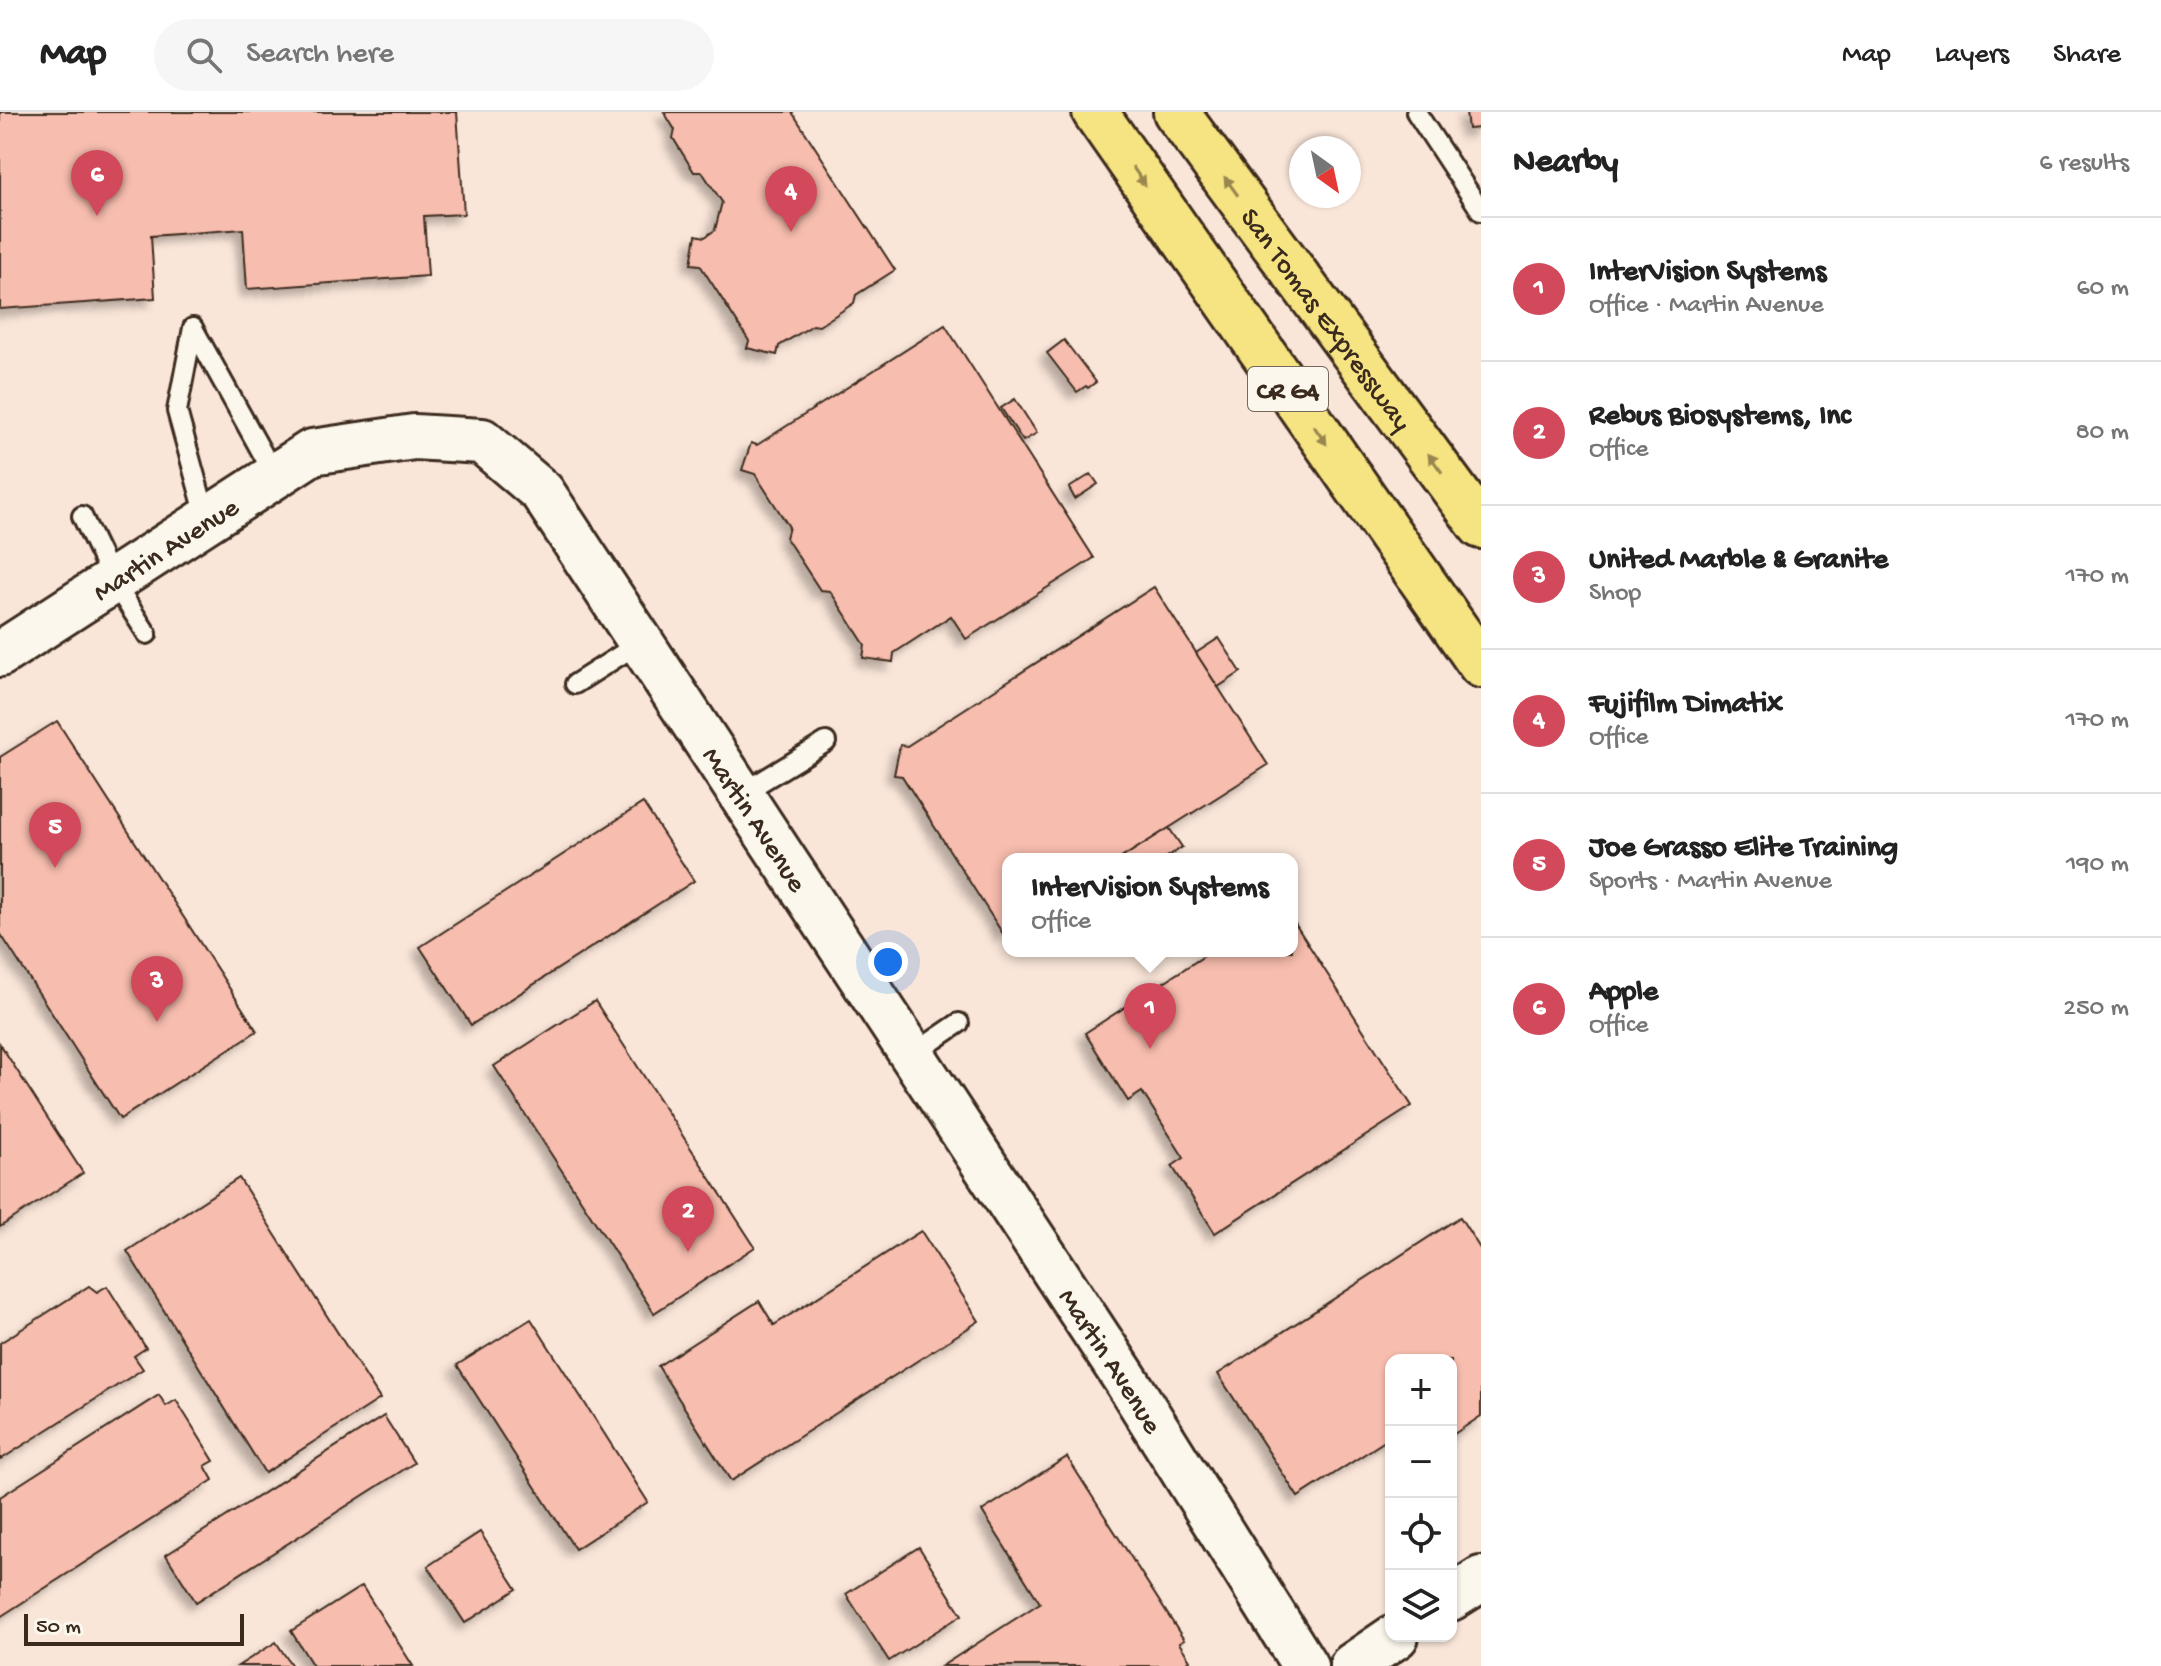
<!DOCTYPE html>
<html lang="en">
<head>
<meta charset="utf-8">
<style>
	body { margin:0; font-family:"Gochi Hand",sans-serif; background:#f6f6f6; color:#222 }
	.controls { position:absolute; right:24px; bottom:24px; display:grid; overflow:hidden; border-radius:16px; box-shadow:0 2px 6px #0004 }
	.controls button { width:72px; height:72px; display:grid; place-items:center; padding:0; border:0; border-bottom:2px solid #e0e0e0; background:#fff; color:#222; font:40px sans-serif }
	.compass { position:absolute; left:1289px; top:24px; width:72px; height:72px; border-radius:50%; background:#fff; box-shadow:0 2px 6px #0004; rotate:147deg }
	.scale { position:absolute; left:24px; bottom:20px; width:220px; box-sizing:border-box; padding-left:8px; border:4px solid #3b2a1e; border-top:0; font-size:22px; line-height:28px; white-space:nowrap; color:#3b2a1e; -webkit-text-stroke:6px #fbf7ec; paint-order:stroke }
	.you { position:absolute; left:888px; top:850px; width:28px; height:28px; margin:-20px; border:6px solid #fff; border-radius:50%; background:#1a73e8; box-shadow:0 0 0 12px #1a73e833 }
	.badge { display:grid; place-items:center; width:52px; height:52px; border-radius:50%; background:#d1495b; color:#fff; font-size:26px; font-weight:700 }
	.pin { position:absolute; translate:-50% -66px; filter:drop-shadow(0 2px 4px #0008) }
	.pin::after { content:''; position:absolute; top:42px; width:28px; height:24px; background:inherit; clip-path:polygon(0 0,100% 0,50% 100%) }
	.popup { position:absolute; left:1002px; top:741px; width:296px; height:104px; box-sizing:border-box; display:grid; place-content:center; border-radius:16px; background:#fff; filter:drop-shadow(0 2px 6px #0005); font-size:26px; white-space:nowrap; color:#767676 }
	.popup b { font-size:30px; color:#222 }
	.popup::after { content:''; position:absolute; left:50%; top:100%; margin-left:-16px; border:16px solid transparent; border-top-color:#fff }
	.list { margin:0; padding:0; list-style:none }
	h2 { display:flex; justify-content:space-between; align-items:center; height:104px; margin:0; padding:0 32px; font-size:34px }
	h2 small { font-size:26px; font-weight:400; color:#767676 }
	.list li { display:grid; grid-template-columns:52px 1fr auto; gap:24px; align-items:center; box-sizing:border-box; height:144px; padding:0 32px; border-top:2px solid #e0e0e0 }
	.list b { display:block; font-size:30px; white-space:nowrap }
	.list p { margin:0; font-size:26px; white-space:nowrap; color:#767676 }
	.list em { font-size:26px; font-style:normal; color:#767676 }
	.icon { flex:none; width:44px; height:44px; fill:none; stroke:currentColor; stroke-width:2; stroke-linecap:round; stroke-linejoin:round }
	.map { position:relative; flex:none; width:1481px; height:1554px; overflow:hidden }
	header { display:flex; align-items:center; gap:48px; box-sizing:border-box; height:112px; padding:0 40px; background:#fff; border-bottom:2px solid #e0e0e0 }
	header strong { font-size:38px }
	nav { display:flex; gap:44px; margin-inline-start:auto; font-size:28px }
	.search { width:560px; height:72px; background:#f6f6f6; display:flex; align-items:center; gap:20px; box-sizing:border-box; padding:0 28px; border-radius:44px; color:#767676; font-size:30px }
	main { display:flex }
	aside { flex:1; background:#fff }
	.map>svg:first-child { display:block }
</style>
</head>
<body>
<header>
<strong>Map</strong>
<div class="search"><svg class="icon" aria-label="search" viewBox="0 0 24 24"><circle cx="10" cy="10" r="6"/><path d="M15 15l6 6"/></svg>Search here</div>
<nav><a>Map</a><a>Layers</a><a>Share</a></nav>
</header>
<main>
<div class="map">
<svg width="1481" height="1554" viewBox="0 0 1481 1554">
	<defs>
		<filter id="shadow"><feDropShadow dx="-7" dy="7" stdDeviation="4" flood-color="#0004"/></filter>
	</defs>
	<rect width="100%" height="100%" fill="#fae6d9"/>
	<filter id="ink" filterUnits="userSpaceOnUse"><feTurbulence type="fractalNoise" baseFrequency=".0125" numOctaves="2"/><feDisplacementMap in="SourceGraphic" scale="16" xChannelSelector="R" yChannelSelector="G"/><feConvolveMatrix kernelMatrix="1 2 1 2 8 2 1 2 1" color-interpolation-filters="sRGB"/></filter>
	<g filter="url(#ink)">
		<g fill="#f7bdae" stroke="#3b2a1e" stroke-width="2" filter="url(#shadow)">
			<polygon points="0,0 457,0 464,102 424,104 428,164 247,177 243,117 151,124 155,186 0,197"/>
			<polygon points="664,0 792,0 895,158 856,183 854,191 819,214 813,213 779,234 777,243 747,236 749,229 700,153 691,152 696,123 705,125 715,118 722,90 702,60 694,60 673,26 675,18"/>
			<polygon points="1466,0 1481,0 1481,16 1468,17"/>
			<polygon points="945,213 1094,446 966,527 951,504 894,541 893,550 863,546 865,533 830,479 820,478 786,426 789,415 755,362 742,358 751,331 757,333"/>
			<polygon points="1064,228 1096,270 1088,276 1086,274 1077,280 1047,241"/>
			<polygon points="1015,287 1037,321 1023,329 1001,296"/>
			<polygon points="1091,362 1098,372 1075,387 1069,376"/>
			<polygon points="1154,475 1268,653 1120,747 1008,747 1008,819 1003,822 902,664 894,663 900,633 907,634"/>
			<polygon points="1219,526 1241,560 1218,575 1196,541"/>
			<polygon points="57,609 257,919 120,1007 0,821 0,645"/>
			<polygon points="643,691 694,769 471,913 420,835"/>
			<polygon points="1169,716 1182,735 1164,747 1125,747 1123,745"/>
			<polygon points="1292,807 1412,994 1215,1121 1172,1054 1184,1046 1142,980 1128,989 1085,921 1212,839 1292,839"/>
			<polygon points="595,889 755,1135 654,1201 494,954"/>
			<polygon points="0,932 83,1061 0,1115"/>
			<polygon points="239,1066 380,1287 265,1361 127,1139"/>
			<polygon points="1460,1105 1481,1138 1481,1304 1451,1324 1451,1248 1391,1248 1391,1325 1298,1385 1218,1262"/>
			<polygon points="921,1119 979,1209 731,1369 658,1254 759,1189 774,1213"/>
			<polygon points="89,1174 97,1180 107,1174 146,1236 134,1244 143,1257 0,1348 0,1231"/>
			<polygon points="531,1207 648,1390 575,1437 457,1253"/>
			<polygon points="159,1283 166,1294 176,1288 214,1349 205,1354 213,1368 0,1505 0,1385"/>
			<polygon points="384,1304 414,1351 196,1490 166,1443"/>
			<polygon points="1067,1345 1184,1528 1179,1531 1190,1548 1181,1554 942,1554 1040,1491 982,1399"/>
			<polygon points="480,1420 517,1477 465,1511 428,1454"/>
			<polygon points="919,1435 962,1503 889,1549 846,1482"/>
			<polygon points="362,1474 413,1554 313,1554 291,1519"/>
			<polygon points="276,1530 292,1554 238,1554"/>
		</g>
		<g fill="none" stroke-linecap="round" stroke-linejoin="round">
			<defs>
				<g id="service">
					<polyline points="1416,0 1481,99"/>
					<polyline points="193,216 177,299 207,408"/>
					<polyline points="193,216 275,364"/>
					<polyline points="82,404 113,469 147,522"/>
					<polyline points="575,572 641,530"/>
					<polyline points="741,682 826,630"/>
					<polyline points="912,943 959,911"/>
				</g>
				<g id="tertiary">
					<path id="s1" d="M0 542 312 340 414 325 482 329 542 380 1128 1271 1305 1554"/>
				</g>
				<g id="secondary">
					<polyline points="1451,1486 1481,1467"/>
					<polyline points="1352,1554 1396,1524"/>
				</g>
				<g id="trunk">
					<polyline points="1095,0 1481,553"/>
					<path id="s2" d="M1176 0 1481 414"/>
				</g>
			</defs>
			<use href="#service" stroke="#3b2a1e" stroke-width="24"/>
			<use href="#tertiary" stroke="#3b2a1e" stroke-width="50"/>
			<use href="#secondary" stroke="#3b2a1e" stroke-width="50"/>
			<use href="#trunk" stroke="#3b2a1e" stroke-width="50"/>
			<use href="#service" stroke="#fbf7ec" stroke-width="18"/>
			<use href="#tertiary" stroke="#fbf7ec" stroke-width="44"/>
			<use href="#secondary" stroke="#fbf7ec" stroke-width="44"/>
			<use href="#trunk" stroke="#f6e381" stroke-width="44"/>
		</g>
		<defs><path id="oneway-solid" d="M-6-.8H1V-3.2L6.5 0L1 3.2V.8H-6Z" transform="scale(2)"/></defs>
		<g fill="#988650">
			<use href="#oneway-solid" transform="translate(1139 64) rotate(55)"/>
			<use href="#oneway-solid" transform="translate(1231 74) rotate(-126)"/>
			<use href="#oneway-solid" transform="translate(1320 323) rotate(55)"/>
			<use href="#oneway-solid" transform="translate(1435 351) rotate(-126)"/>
		</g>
	</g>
	<g text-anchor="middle" stroke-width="6" stroke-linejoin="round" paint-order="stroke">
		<rect fill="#fbf7ec" stroke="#75685c" stroke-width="2" x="1248" y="255" width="80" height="44" rx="6"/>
		<g font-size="26" font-weight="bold" fill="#3b2a1e">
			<text x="1288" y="286">CR G4</text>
		</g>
		<g font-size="28" fill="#3b2a1e" stroke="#fbf7ec">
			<text dy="10" stroke="none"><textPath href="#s2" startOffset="256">San Tomas Expressway</textPath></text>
			<text dy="10" stroke="none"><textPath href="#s1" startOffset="196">Martin Avenue</textPath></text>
			<text dy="10" stroke="none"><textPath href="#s1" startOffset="1012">Martin Avenue</textPath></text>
			<text dy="10" stroke="none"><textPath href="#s1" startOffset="1660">Martin Avenue</textPath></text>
		</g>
	</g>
</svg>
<div class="controls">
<button>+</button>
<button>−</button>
<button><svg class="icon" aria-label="locate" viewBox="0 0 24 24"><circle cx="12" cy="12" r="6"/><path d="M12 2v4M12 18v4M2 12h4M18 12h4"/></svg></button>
<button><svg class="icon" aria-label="layers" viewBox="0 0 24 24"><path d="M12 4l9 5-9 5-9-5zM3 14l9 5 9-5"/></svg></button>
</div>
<svg class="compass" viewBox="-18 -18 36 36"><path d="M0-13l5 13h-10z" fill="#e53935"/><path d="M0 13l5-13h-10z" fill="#767676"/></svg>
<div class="scale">50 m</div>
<div class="you"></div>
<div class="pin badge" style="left:1150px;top:937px">1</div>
<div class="popup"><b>InterVision Systems</b>Office</div>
<div class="pin badge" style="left:688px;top:1140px">2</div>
<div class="pin badge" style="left:157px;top:910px">3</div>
<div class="pin badge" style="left:791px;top:120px">4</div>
<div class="pin badge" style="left:55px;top:756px">5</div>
<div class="pin badge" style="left:97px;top:104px">6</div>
</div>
<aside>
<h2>Nearby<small>6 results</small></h2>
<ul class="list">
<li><span class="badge">1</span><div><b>InterVision Systems</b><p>Office · Martin Avenue</p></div><em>60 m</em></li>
<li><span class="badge">2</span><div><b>Rebus Biosystems, Inc</b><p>Office</p></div><em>80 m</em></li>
<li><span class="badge">3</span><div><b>United Marble &amp; Granite</b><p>Shop</p></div><em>170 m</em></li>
<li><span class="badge">4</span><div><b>Fujifilm Dimatix</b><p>Office</p></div><em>170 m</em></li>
<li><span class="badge">5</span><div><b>Joe Grasso Elite Training</b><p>Sports · Martin Avenue</p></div><em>190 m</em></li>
<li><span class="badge">6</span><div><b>Apple</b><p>Office</p></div><em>250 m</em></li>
</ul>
</aside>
</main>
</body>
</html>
